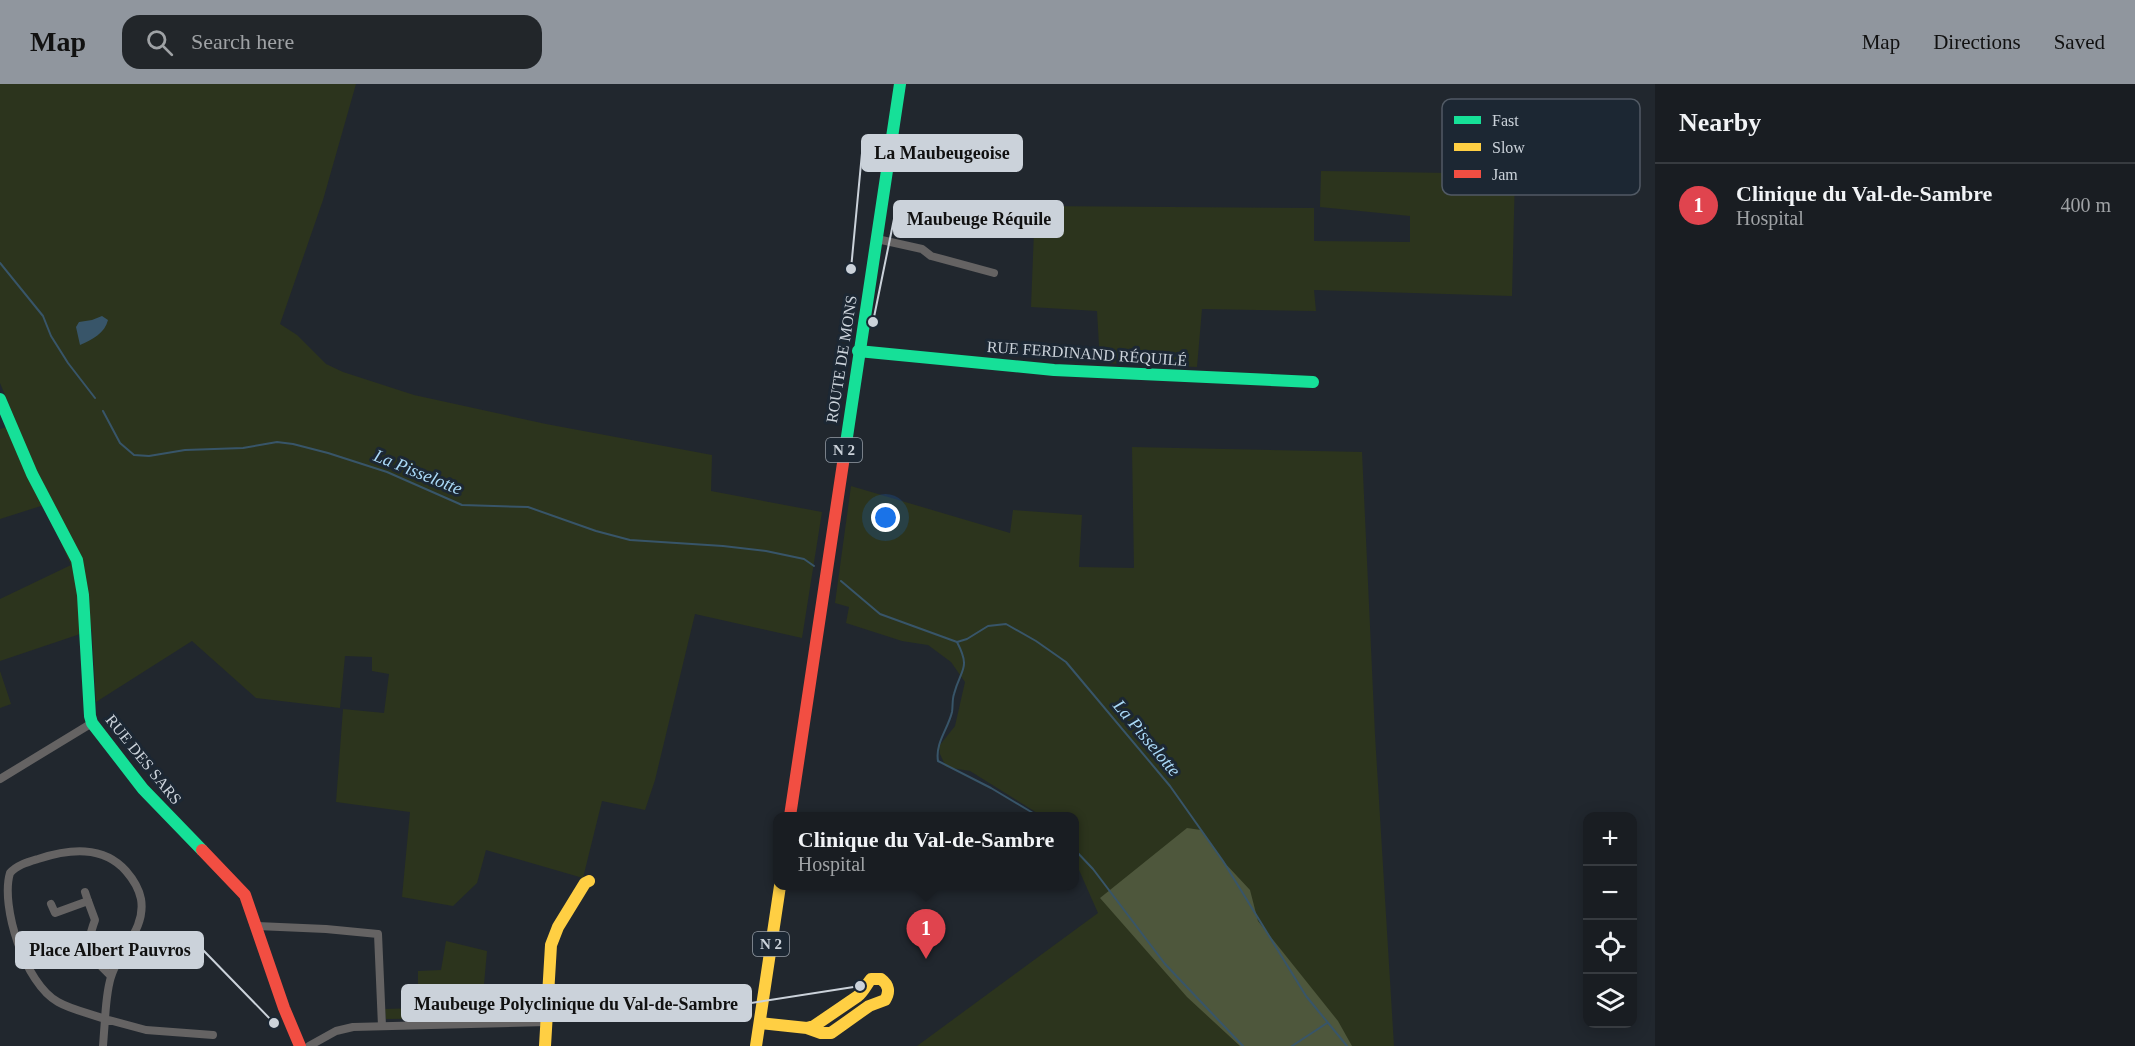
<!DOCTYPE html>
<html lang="en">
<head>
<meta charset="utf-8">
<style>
	body { margin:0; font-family:Georgia,serif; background:#22262a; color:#f1f3f6 }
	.controls { position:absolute; right:18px; bottom:18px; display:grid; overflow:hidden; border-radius:12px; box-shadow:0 3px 15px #0003 }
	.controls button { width:54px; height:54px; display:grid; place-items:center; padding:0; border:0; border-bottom:2px solid #373b40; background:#191d22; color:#f1f3f6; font:30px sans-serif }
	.you { position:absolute; left:886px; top:434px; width:21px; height:21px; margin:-15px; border:4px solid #fff; border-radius:50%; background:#1a73e8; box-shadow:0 0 0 9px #1a73e833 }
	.badge { display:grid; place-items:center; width:39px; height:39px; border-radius:50%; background:#90969e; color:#fff; font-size:20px; font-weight:700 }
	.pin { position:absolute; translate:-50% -50px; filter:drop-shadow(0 2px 3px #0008) }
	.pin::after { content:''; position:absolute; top:32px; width:21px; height:18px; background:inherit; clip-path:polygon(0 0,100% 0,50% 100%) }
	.popup { position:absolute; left:773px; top:728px; width:306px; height:78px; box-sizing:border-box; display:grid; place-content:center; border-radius:12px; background:#191d22; filter:drop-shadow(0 2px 4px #0005); font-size:20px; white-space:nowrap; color:#9fa2a5 }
	.popup b { font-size:22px; color:#f1f3f6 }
	.popup::after { content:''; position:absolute; left:50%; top:100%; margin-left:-12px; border:12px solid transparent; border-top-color:#191d22 }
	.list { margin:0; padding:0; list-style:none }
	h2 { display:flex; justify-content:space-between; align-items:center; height:78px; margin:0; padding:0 24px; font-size:26px }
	h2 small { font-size:20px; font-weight:400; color:#9fa2a5 }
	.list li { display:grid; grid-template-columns:39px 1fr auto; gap:18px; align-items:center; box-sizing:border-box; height:84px; padding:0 24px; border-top:2px solid #373b40 }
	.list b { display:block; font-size:22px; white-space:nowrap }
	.list p { margin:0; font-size:20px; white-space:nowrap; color:#9fa2a5 }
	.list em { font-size:20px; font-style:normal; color:#9fa2a5 }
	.icon { flex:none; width:33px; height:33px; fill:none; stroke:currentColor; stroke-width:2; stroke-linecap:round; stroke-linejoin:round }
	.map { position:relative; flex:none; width:1655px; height:962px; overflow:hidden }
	header { display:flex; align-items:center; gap:36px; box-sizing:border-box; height:84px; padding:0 30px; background:#90969e; color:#111 }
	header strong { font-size:28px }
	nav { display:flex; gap:33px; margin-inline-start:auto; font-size:21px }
	.search { width:420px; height:54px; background:#22262a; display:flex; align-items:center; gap:15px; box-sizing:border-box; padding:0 21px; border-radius:18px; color:#9fa2a5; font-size:22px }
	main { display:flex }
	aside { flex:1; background:#191d22 }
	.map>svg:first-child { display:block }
</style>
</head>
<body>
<header>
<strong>Map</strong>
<div class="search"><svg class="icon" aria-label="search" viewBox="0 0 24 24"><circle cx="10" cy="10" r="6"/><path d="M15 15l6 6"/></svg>Search here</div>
<nav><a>Map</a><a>Directions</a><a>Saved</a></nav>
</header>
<main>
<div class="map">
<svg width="1655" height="962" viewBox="0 0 1655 962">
	<rect width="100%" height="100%" fill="#21272e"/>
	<g fill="#2c341d">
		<polygon points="0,0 356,0 323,116 280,240 297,251 326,280 343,288 414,311 546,340 712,371 711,407 822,428 802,554 695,530 655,696 645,726 602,717 583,794 486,766 477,799 453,822 402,813 410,728 336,718 343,625 384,629 389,590 372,587 372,573 345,572 340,624 256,614 192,557 96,618 92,546 0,577 0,515 71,481 44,421 0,435 0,345 17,340 0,299"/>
		<polygon points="1321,87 1515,90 1512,212 1314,206 1316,227 1202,225 1197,283 1100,279 1097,227 1031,223 1035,122 1314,124 1314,157 1410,158 1410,132 1320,123"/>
		<polygon points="1132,363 1362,368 1375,651 1394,962 917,962 1098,829 1075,777 1074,732 1042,732 970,687 946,683 940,670 939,662 955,642 965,598 951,578 928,561 902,557 846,539 849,523 835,519 851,402 1010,449 1013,426 1082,431 1079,483 1134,484"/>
		<polygon points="0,587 11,620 0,624"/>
		<polygon points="446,857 487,867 481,934 386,935 385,925 418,924 418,887 441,886"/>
	</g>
	<polygon fill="#4e573c" points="1187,744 1201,746 1223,777 1250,806 1258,837 1338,937 1352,962 1240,962 1187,913 1100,814"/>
	<path fill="#385569" d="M102 232 108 236C105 249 92 256 80 261L76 243 79 238 92 236Z"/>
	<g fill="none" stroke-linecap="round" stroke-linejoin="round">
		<g stroke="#385569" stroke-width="2">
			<polyline points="0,179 43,232 51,252 68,279 95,314"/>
			<polyline points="103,327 120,359 134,371 149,372 185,366 243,364 277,358 293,360 328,369 387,388 462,421 528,423 596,447 630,456 723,462 766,467 804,475 814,482"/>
			<polyline points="841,497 880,530 957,558 967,555 988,542 1006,540 1036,557 1066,578 1170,702 1223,777 1306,912 1347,962"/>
			<path d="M957 558C971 585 961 584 954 610 952 616 953 622 952 628 948 645 935 659 938 677L991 704 1038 732"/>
			<polyline points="1074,765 1093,785 1165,880 1243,962"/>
			<polyline points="1292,962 1327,939"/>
		</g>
		<g stroke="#656363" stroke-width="8">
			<polyline points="877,155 922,165 931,172 994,189"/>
			<polyline points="0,695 92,639"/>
			<polyline points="85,808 88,817"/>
			<path d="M51 820 55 829 88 817 95 836C84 866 88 870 111 892"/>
			<polyline points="257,842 326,845 378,850 382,942"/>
			<path d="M103 962 105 935C89 929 72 926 58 918 25 900 0 822 10 789 17 781 28 778 38 775 69 765 103 761 126 787 133 795 139 805 141 815 146 844 121 865 112 890 107 903 106 920 105 935L146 946 213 951"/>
			<polyline points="309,962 336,947 353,943 547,938"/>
		</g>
		<g stroke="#16e098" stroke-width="12">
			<polyline points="858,267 1054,286 1313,298"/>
			<polyline points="0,315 32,390 77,476 83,511 90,632 92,639 143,705 202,766"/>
			<polyline points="845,366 900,0"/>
		</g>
		<g stroke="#ffcf43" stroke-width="12">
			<path d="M760 939 807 944 821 949H831L869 922 885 916C890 908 889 901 881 895H871C866 901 864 907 858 912L814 942 807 944"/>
			<polyline points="545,962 551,861 558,843 585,799 589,797"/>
			<polyline points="756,962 780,802"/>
		</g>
		<g stroke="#f24e42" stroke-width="12">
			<polyline points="790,732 845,366"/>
			<polyline points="202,766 245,811 284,924 300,962"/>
		</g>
	</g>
	<g text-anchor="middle" stroke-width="6" stroke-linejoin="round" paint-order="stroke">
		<g fill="#1c2733" stroke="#969fa8" stroke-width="1.5">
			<rect x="826" y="354" width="36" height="24" rx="4.5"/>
			<rect x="753" y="848" width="36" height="24" rx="4.5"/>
		</g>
		<g font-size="15" font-weight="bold" fill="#cbd2da">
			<text x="844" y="371">N 2</text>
			<text x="771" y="865">N 2</text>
		</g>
		<g font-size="16" fill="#cbd2da" stroke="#1c2733">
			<text transform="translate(1087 269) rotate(4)" y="6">RUE FERDINAND RÉQUILÉ</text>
			<text transform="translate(841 275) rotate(-81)" y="6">ROUTE DE MONS</text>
			<text transform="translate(144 675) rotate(51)" y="6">RUE DES SARS</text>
		</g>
		<g font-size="18" font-style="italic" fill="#aad9f7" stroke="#1c2733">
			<text transform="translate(418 388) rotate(22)" y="6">La Pisselotte</text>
			<text transform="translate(1147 654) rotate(50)" y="6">La Pisselotte</text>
		</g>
	</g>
	<rect x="1442" y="15" width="198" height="96" rx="9" fill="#1c2733" stroke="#515a65" stroke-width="1.5"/>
	<rect x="1454" y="32" width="27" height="8" fill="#16e098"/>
	<rect x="1454" y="59" width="27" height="8" fill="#ffcf43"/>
	<rect x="1454" y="86" width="27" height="8" fill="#f24e42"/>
	<g font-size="16" fill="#cbd2da">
		<text x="1492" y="42">Fast</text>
		<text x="1492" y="69">Slow</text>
		<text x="1492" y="96">Jam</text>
	</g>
	<path fill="none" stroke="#cbd2da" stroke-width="2" d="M851 185L862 69M873 238L894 135M274 939L203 866M860 902L751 919"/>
	<g fill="#cbd2da" stroke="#1c2733" stroke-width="2">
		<circle cx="851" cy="185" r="6"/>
		<circle cx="873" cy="238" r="6"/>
		<circle cx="274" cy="939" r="6"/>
		<circle cx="860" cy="902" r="6"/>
	</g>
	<g fill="#cbd2da" stroke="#cbd2da" stroke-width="2">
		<rect x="862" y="51" width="160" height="36" rx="6"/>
		<rect x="894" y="117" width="169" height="36" rx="6"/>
		<rect x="16" y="848" width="187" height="36" rx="6"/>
		<rect x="402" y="901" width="349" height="36" rx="6"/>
	</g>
	<g font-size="18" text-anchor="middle" font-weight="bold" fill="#111">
		<text x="942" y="75">La Maubeugeoise</text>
		<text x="979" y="141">Maubeuge Réquile</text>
		<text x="110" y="872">Place Albert Pauvros</text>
		<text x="576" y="926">Maubeuge Polyclinique du Val-de-Sambre</text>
	</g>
</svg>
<div class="controls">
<button>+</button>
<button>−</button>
<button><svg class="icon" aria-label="locate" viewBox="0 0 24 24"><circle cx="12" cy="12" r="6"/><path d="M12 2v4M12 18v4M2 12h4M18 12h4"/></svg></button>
<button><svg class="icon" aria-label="layers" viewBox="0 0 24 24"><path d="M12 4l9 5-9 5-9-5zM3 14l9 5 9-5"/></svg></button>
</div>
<div class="you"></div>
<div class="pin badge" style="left:926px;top:875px;background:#e0444e">1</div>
<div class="popup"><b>Clinique du Val-de-Sambre</b>Hospital</div>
</div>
<aside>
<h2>Nearby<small></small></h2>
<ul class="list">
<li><span class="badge" style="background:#e0444e">1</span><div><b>Clinique du Val-de-Sambre</b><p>Hospital</p></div><em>400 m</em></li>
</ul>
</aside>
</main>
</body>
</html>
